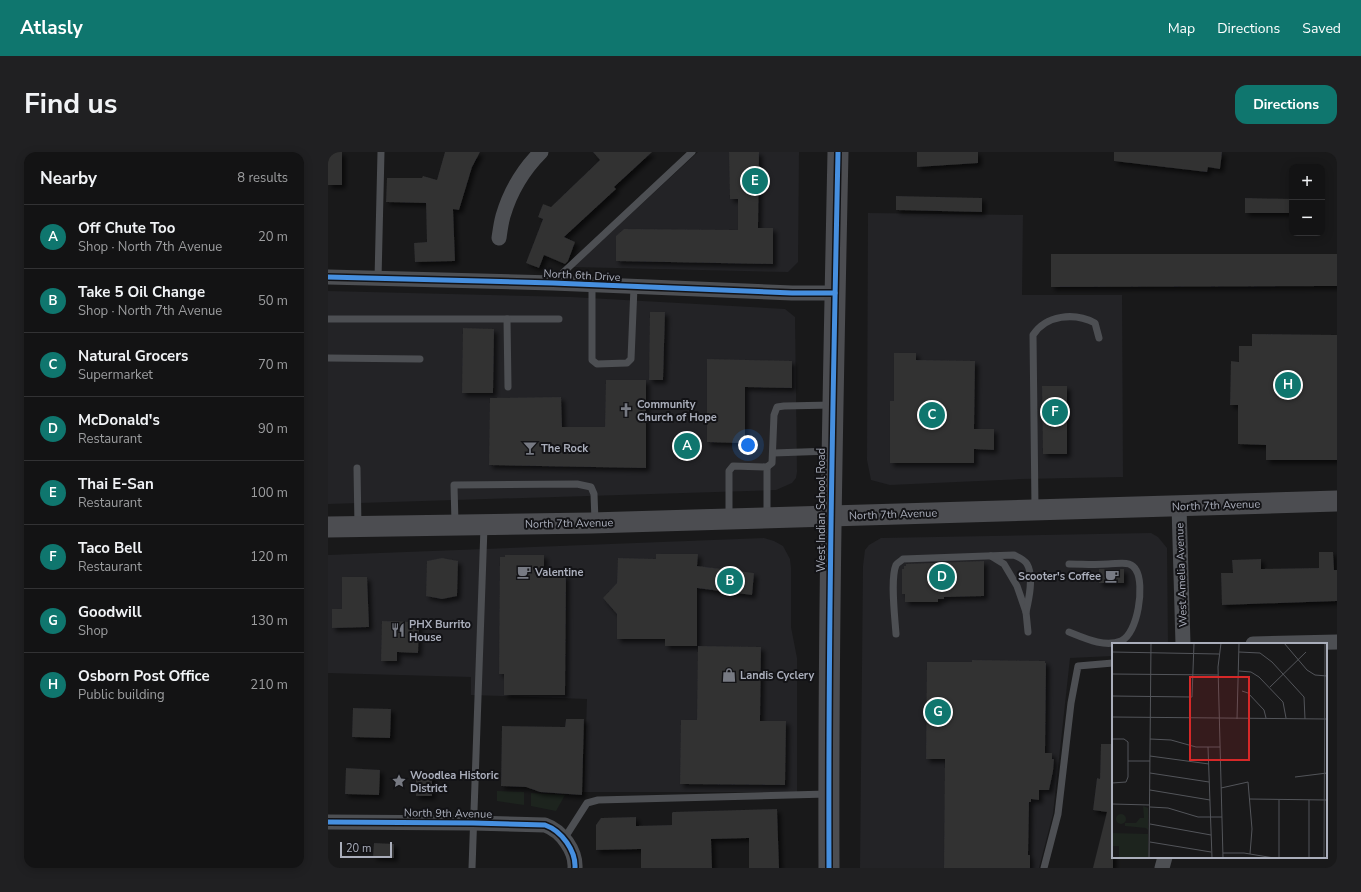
<!DOCTYPE html>
<html lang="en">
<head>
<meta charset="utf-8">
<style>
	body { margin:0; font-family:"Nunito Sans",sans-serif; background:#202022; color:#f1f3f6 }
	.controls { position:absolute; right:12px; top:12px; display:grid; overflow:hidden; border-radius:8px; box-shadow:0 2px 10px #0003 }
	.controls button { width:36px; height:36px; display:grid; place-items:center; padding:0; border:0; border-bottom:1px solid #323234; background:#131314; color:#f1f3f6; font:20px sans-serif }
	.scale { position:absolute; left:12px; bottom:10px; width:52px; box-sizing:border-box; padding-left:4px; border:2px solid #aaaebb; border-top:0; font-size:11px; line-height:14px; white-space:nowrap; color:#aaaebb; -webkit-text-stroke:3px #131316; paint-order:stroke }
	.you { position:absolute; left:420px; top:293px; width:14px; height:14px; margin:-10px; border:3px solid #fff; border-radius:50%; background:#1a73e8; box-shadow:0 0 0 6px #1a73e833 }
	.badge { display:grid; place-items:center; width:26px; height:26px; border-radius:50%; background:#0f766e; color:#fff; font-size:13px; font-weight:700 }
	.pin { position:absolute; translate:-50% -50%; border:2px solid #fff; box-shadow:0 1px 4px #0006 }
	.list { margin:0; padding:0; list-style:none }
	h2 { display:flex; justify-content:space-between; align-items:center; height:52px; margin:0; padding:0 16px; font-size:17px }
	h2 small { font-size:13px; font-weight:400; color:#9d9ea0 }
	.list li { display:grid; grid-template-columns:26px 1fr auto; gap:12px; align-items:center; box-sizing:border-box; height:64px; padding:0 16px; border-top:1px solid #323234 }
	.list b { display:block; font-size:15px; white-space:nowrap }
	.list p { margin:0; font-size:13px; white-space:nowrap; color:#9d9ea0 }
	.list em { font-size:13px; font-style:normal; color:#9d9ea0 }
	.map { position:relative; flex:none; width:1009px; height:716px; overflow:hidden; border-radius:12px }
	header { display:flex; align-items:center; gap:24px; box-sizing:border-box; height:56px; padding:0 20px; background:#0f766e; color:#fff }
	header strong { font-size:19px }
	nav { display:flex; gap:22px; margin-inline-start:auto; font-size:14px }
	.intro { display:flex; align-items:center; justify-content:space-between; box-sizing:border-box; height:96px; padding:0 24px }
	h1 { margin:0; font-size:28px }
	.button { padding:10px 18px; border-radius:12px; background:#0f766e; color:#fff; font-size:14px; font-weight:700 }
	main { display:flex; gap:24px; padding:0 24px }
	aside { flex:1; background:#131314; border-radius:12px; box-shadow:0 2px 10px #0003 }
	.map>svg:first-child { display:block }
</style>
</head>
<body>
<header>
<strong>Atlasly</strong>
<nav><a>Map</a><a>Directions</a><a>Saved</a></nav>
</header>
<div class="intro"><h1>Find us</h1><a class="button">Directions</a></div>
<main>
<aside>
<h2>Nearby<small>8 results</small></h2>
<ul class="list">
<li><span class="badge">A</span><div><b>Off Chute Too</b><p>Shop · North 7th Avenue</p></div><em>20 m</em></li>
<li><span class="badge">B</span><div><b>Take 5 Oil Change</b><p>Shop · North 7th Avenue</p></div><em>50 m</em></li>
<li><span class="badge">C</span><div><b>Natural Grocers</b><p>Supermarket</p></div><em>70 m</em></li>
<li><span class="badge">D</span><div><b>McDonald's</b><p>Restaurant</p></div><em>90 m</em></li>
<li><span class="badge">E</span><div><b>Thai E-San</b><p>Restaurant</p></div><em>100 m</em></li>
<li><span class="badge">F</span><div><b>Taco Bell</b><p>Restaurant</p></div><em>120 m</em></li>
<li><span class="badge">G</span><div><b>Goodwill</b><p>Shop</p></div><em>130 m</em></li>
<li><span class="badge">H</span><div><b>Osborn Post Office</b><p>Public building</p></div><em>210 m</em></li>
</ul>
</aside>
<div class="map">
<svg width="1009" height="716" viewBox="0 0 1009 716">
	<defs>
		<filter id="shadow"><feDropShadow dx="3.5" dy="3.5" stdDeviation="2" flood-color="#0009"/></filter>
	</defs>
	<rect width="100%" height="100%" fill="#19191a"/>
	<g fill="#232326">
		<polygon points="370,0 471,0 470,110 460,120 245,115"/>
		<polygon points="540,61 695,63 694,143 794,143 795,325 693,327 562,333 543,328 539,308"/>
		<polygon points="0,139 243,145 457,157 467,165 469,320 468,326 464,331 448,338 0,352"/>
		<polygon points="823,381 830,385 839,396 840,492 785,492 785,504 742,506 725,662 711,716 532,716 535,414 537,398 541,393 553,386"/>
		<polygon points="436,386 446,389 455,394 462,407 463,416 463,475 469,506 469,640 256,640 259,547 143,543 143,525 0,521 0,403"/>
	</g>
	<g fill="#1d241e">
		<polygon points="169,639 196,640 196,653 169,649"/>
		<polygon points="203,641 237,643 228,659 203,654"/>
	</g>
	<g fill="#313132" filter="url(#shadow)">
		<rect x="0" y="0" width="14" height="33"/>
		<polygon points="117,0 152,0 144,15 131,58 125,57 127,109 87,110 86,91 99,90 98,51 58,50 59,26 94,26 95,24 109,28"/>
		<polygon points="265,0 324,0 286,35 288,37 236,85 247,90 240,109 237,112 216,103 211,116 198,111 215,67 210,65 215,52 223,55 272,8"/>
		<polygon points="401,0 431,0 430,76 445,76 445,112 288,109 288,84 296,77 410,78 410,47 402,47"/>
		<polygon points="589,0 650,0 650,11 589,15"/>
		<polygon points="786,0 894,0 892,17 880,15 879,20 786,9"/>
		<polygon points="568,44 654,46 654,60 568,58"/>
		<polygon points="917,46 964,47 964,61 917,61"/>
		<polygon points="723,102 1009,102 1009,134 723,135"/>
		<polygon points="322,160 337,160 335,228 321,228"/>
		<polygon points="135,176 166,177 165,241 134,241"/>
		<polygon points="924,182 1009,183 1009,308 938,308 938,293 910,292 910,253 902,253 903,209 911,210 911,194 924,194"/>
		<polygon points="566,201 588,201 588,208 647,209 646,277 666,277 666,298 646,297 646,311 562,311 562,249 566,249"/>
		<polygon points="379,207 464,209 464,236 417,235 417,288 411,288 411,291 379,290"/>
		<polygon points="278,228 318,228 318,316 161,313 162,246 233,245 234,275 277,275"/>
		<polygon points="714,234 739,234 739,302 715,302"/>
		<polygon points="991,400 1005,400 1006,418 1009,418 1009,449 894,453 893,421 905,421 904,408 933,407 933,417 991,416"/>
		<polygon points="328,402 370,402 369,414 426,421 424,443 369,436 369,494 337,494 337,487 289,487 289,462 275,446 289,431 290,406 328,407"/>
		<polygon points="177,403 216,403 216,423 238,423 237,543 176,543 176,522 171,522 172,405 177,405"/>
		<polygon points="114,406 130,409 129,444 114,447 98,444 99,409"/>
		<polygon points="656,409 656,444 616,445 616,447 610,447 610,450 577,450 577,442 574,442 574,417 576,417 576,414 578,414 578,412"/>
		<rect x="771" y="417" width="25" height="14"/>
		<polygon points="14,425 39,425 41,475 4,476 4,457 14,457"/>
		<polygon points="54,469 91,470 90,501 69,500 69,509 53,509"/>
		<polygon points="370,494 433,495 432,569 458,569 457,633 352,632 353,568 369,568"/>
		<polygon points="644,508 717,509 717,511 718,511 717,601 724,601 724,607 726,607 725,619 721,638 711,638 711,648 703,647 703,650 701,650 700,703 702,703 702,716 616,716 617,607 598,607 599,510 644,510"/>
		<polygon points="25,556 63,557 62,586 24,585"/>
		<polygon points="238,567 256,567 254,643 212,640 198,635 173,634 174,574 237,575"/>
		<polygon points="773,592 785,592 785,716 765,716 779,660 765,658 769,626 772,627"/>
		<polygon points="18,616 52,618 51,643 17,642"/>
		<rect x="88" y="620" width="16" height="24"/>
		<polygon points="449,657 451,716 421,716 421,686 383,687 384,716 313,716 313,697 268,698 268,673 273,666 308,665 308,674 344,673 344,661 345,660"/>
		<polygon points="46,691 66,692 66,706 45,705"/>
	</g>
	<g fill="none" stroke-linecap="round" stroke-linejoin="round">
		<g stroke="#4d4f53" stroke-width="7">
			<polyline points="50,127 53,0"/>
			<polyline points="226,129 364,0"/>
			<polyline points="264,133 264,208 269,212 299,211 303,207 306,135"/>
			<polyline points="0,167 231,167"/>
			<polyline points="179,167 180,235"/>
			<polyline points="0,206 92,207"/>
			<polyline points="445,301 503,299"/>
			<polyline points="439,315 439,365"/>
			<polyline points="29,316 30,374"/>
			<path d="M707 356 705 183C718 163 746 160 767 171L771 186"/>
			<polyline points="401,365 401,319 405,314 439,315 444,311 446,263 449,255 456,254 504,253"/>
			<polyline points="127,371 126,333 249,332 263,335 266,342 267,369"/>
			<polyline points="663,404 676,412 689,434 698,460 700,480"/>
			<path d="M741 412C754 412 767 413 780 412 787 412 795 410 801 412 804 413 807 416 808 418 817 432 810 482 793 489 777 496 756 486 741 480"/>
			<path d="M568 482C567 466 562 427 568 413 570 410 573 409 575 407L686 403C690 405 696 407 699 412 706 424 701 447 698 460"/>
			<polyline points="236,687 259,651 270,648 499,642"/>
			<polyline points="144,716 156,375"/>
			<polyline points="716,716 730,662 743,551 750,514 785,511"/>
		</g>
		<g stroke="#4d4f53" stroke-width="15">
			<path d="M171 86C172 79 173 71 175 64 182 40 195 18 213 0"/>
			<polyline points="0,125 225,131 464,141 507,141"/>
			<polyline points="851,354 855,492"/>
			<polyline points="925,492 1009,490"/>
			<path d="M0 670 145 671 217 673C234 679 248 699 247 716"/>
			<polyline points="834,716 837,705"/>
		</g>
		<g stroke="#4c4d51" stroke-width="21">
			<polyline points="0,375 263,371 1009,349"/>
			<path d="M501 716C500 477 505 239 510 0"/>
		</g>
		<defs>
			<g id="cycleway">
				<polyline points="0,125 225,131 464,141 507,141"/>
				<path d="M0 670 145 671 217 673C234 679 248 699 247 716"/>
				<path d="M501 716C500 477 505 239 510 0"/>
			</g>
		</defs>
		<use href="#cycleway" stroke="#131316" stroke-width="8"/>
		<use href="#cycleway" stroke="#468fdf" stroke-width="5"/>
	</g>
	<defs>
		<symbol id="church-bare" viewBox="-9 -9 18 18"><path d="M-1.2-6h2.4v3.5h3.3v2.4h-3.3V6h-2.4V-.1h-3.3v-2.4h3.3Z" fill="#777a83" stroke="#131316" stroke-width="2.5" paint-order="stroke"/></symbol>
		<symbol id="bar-bare" viewBox="-9 -9 18 18"><path d="M-6-5H6L.8 .8V4.5H3.5V6h-7V4.5H-.8V.8Z" fill="#777a83" stroke="#131316" stroke-width="2.5" paint-order="stroke"/></symbol>
		<symbol id="cafe-bare" viewBox="-9 -9 18 18"><path d="M-5.5-4.5H6V0H3Q3 3.5 0 3.5H-2.5Q-5.5 3.5-5.5 0ZM3-3.2v2h1.7v-2ZM-6 4.5H4V6H-6Z" fill="#777a83" stroke="#131316" stroke-width="2.5" paint-order="stroke"/></symbol>
		<symbol id="restaurant-bare" viewBox="-9 -9 18 18"><path d="M-5-6h1v4h1v-4h1v4h1v-4h1v5L-1.5 .5V6h-2V.5L-5-1ZM5-6V6H3V1.5H1.5Q1.5-4 5-6Z" fill="#777a83" stroke="#131316" stroke-width="2.5" paint-order="stroke"/></symbol>
		<symbol id="shop-bare" viewBox="-9 -9 18 18"><path d="M-5-2.5h2.3a2.7 3.5 0 0 1 5.4 0H5L5.5 6h-11ZM-1.5-2.5h3a1.5 2.3 0 0 0-3 0Z" fill="#777a83" stroke="#131316" stroke-width="2.5" paint-order="stroke"/></symbol>
		<symbol id="sight-bare" viewBox="-9 -9 18 18"><path d="M0-6L1.8-2.2L6-1.7L2.9 1.2L3.7 5.4L0 3.3L-3.7 5.4L-2.9 1.2L-6-1.7L-1.8-2.2Z" fill="#777a83" stroke="#131316" stroke-width="2.5" paint-order="stroke"/></symbol>
	</defs>
	<g fill-rule="evenodd">
		<use href="#church-bare" x="288" y="248" width="20" height="20"/>
		<use href="#bar-bare" x="192" y="286" width="20" height="20"/>
		<use href="#cafe-bare" x="186" y="410" width="20" height="20"/>
		<use href="#cafe-bare" x="774" y="414" width="20" height="20"/>
		<use href="#restaurant-bare" x="60" y="468" width="20" height="20"/>
		<use href="#shop-bare" x="391" y="513" width="20" height="20"/>
		<use href="#sight-bare" x="61" y="619" width="20" height="20"/>
	</g>
	<g text-anchor="middle" stroke-width="4" stroke-linejoin="round" paint-order="stroke">
		<g font-size="11" fill="#aaaebb" stroke="#131316">
			<text transform="translate(254 123) rotate(3)" y="4">North 6th Drive</text>
			<text transform="translate(888 353) rotate(-2)" y="4">North 7th Avenue</text>
			<text transform="translate(493 358) rotate(-90)" y="4">West Indian School Road</text>
			<text transform="translate(565 362) rotate(-2)" y="4">North 7th Avenue</text>
			<text transform="translate(241 371) rotate(-1)" y="4">North 7th Avenue</text>
			<text transform="translate(853 423) rotate(-92)" y="4">West Amelia Avenue</text>
			<text transform="translate(120 661) rotate(1)" y="4">North 9th Avenue</text>
		</g>
		<g font-size="11" font-weight="bold" fill="#aaaebb" stroke="#131316" text-anchor="start">
			<text x="309" y="256">Community<tspan x="309" dy="13">Church of Hope</tspan></text>
			<text x="213" y="300">The Rock</text>
			<text x="207" y="424">Valentine</text>
			<text x="773" y="428" text-anchor="end">Scooter's Coffee</text>
			<text x="81" y="476">PHX Burrito<tspan x="81" dy="13">House</tspan></text>
			<text x="412" y="527">Landis Cyclery</text>
			<text x="82" y="627">Woodlea Historic<tspan x="82" dy="13">District</tspan></text>
		</g>
	</g>
	<g transform="translate(784 491)">
		<rect width="215" height="215" fill="#19191a"/>
		<path d="M31 163 36 165V187L34 185 13 183V180H24L28 175H32ZM4 176a5 5 0 1 1 10 0a5 5 0 1 1-10 0ZM0 190 36 191V215H7V203H0Z" fill="#1d241e"/>
		<path fill="none" stroke="#53555a" stroke-width="1" d="M109 0 106 24 111 215M172 0 195 27 203 32 215 33M0 9 107 11M127 9 148 10 160 19 192 54 193 76M127 28 139 29 147 34 171 59 174 75M0 31 106 32M158 44 194 9M130 48 136 50 152 67 154 75M0 53 80 54 82 0M0 74 215 76M125 76 127 0M0 96H12L16 99V134L14 139 0 140M38 96 59 97 84 104H108M96 104 100 215M38 113 97 121M16 118H38M38 130 97 139M183 134 215 130M109 145 136 139 140 186 138 211M38 147 98 157M137 156 215 157M167 157V215M197 157V215M0 161 38 162M38 164 56 165 86 174H110M38 181 99 192M38 199 99 209M111 210H132L162 215M37 215 39 0M212 215 213 0"/>
		<path fill="#d62828" fill-opacity="0.15" stroke="#d62828" stroke-width="2" d="M78 34H137V117H78Z"/>
		<rect width="215" height="215" fill="none" stroke="#aaaebb" stroke-width="2"/>
	</g>
</svg>
<div class="controls">
<button>+</button>
<button>−</button>
</div>
<div class="scale">20 m</div>
<div class="you"></div>
<div class="pin badge" style="left:359px;top:294px">A</div>
<div class="pin badge" style="left:402px;top:429px">B</div>
<div class="pin badge" style="left:604px;top:263px">C</div>
<div class="pin badge" style="left:614px;top:425px">D</div>
<div class="pin badge" style="left:427px;top:29px">E</div>
<div class="pin badge" style="left:727px;top:260px">F</div>
<div class="pin badge" style="left:610px;top:560px">G</div>
<div class="pin badge" style="left:960px;top:233px">H</div>
</div>
</main>
</body>
</html>
